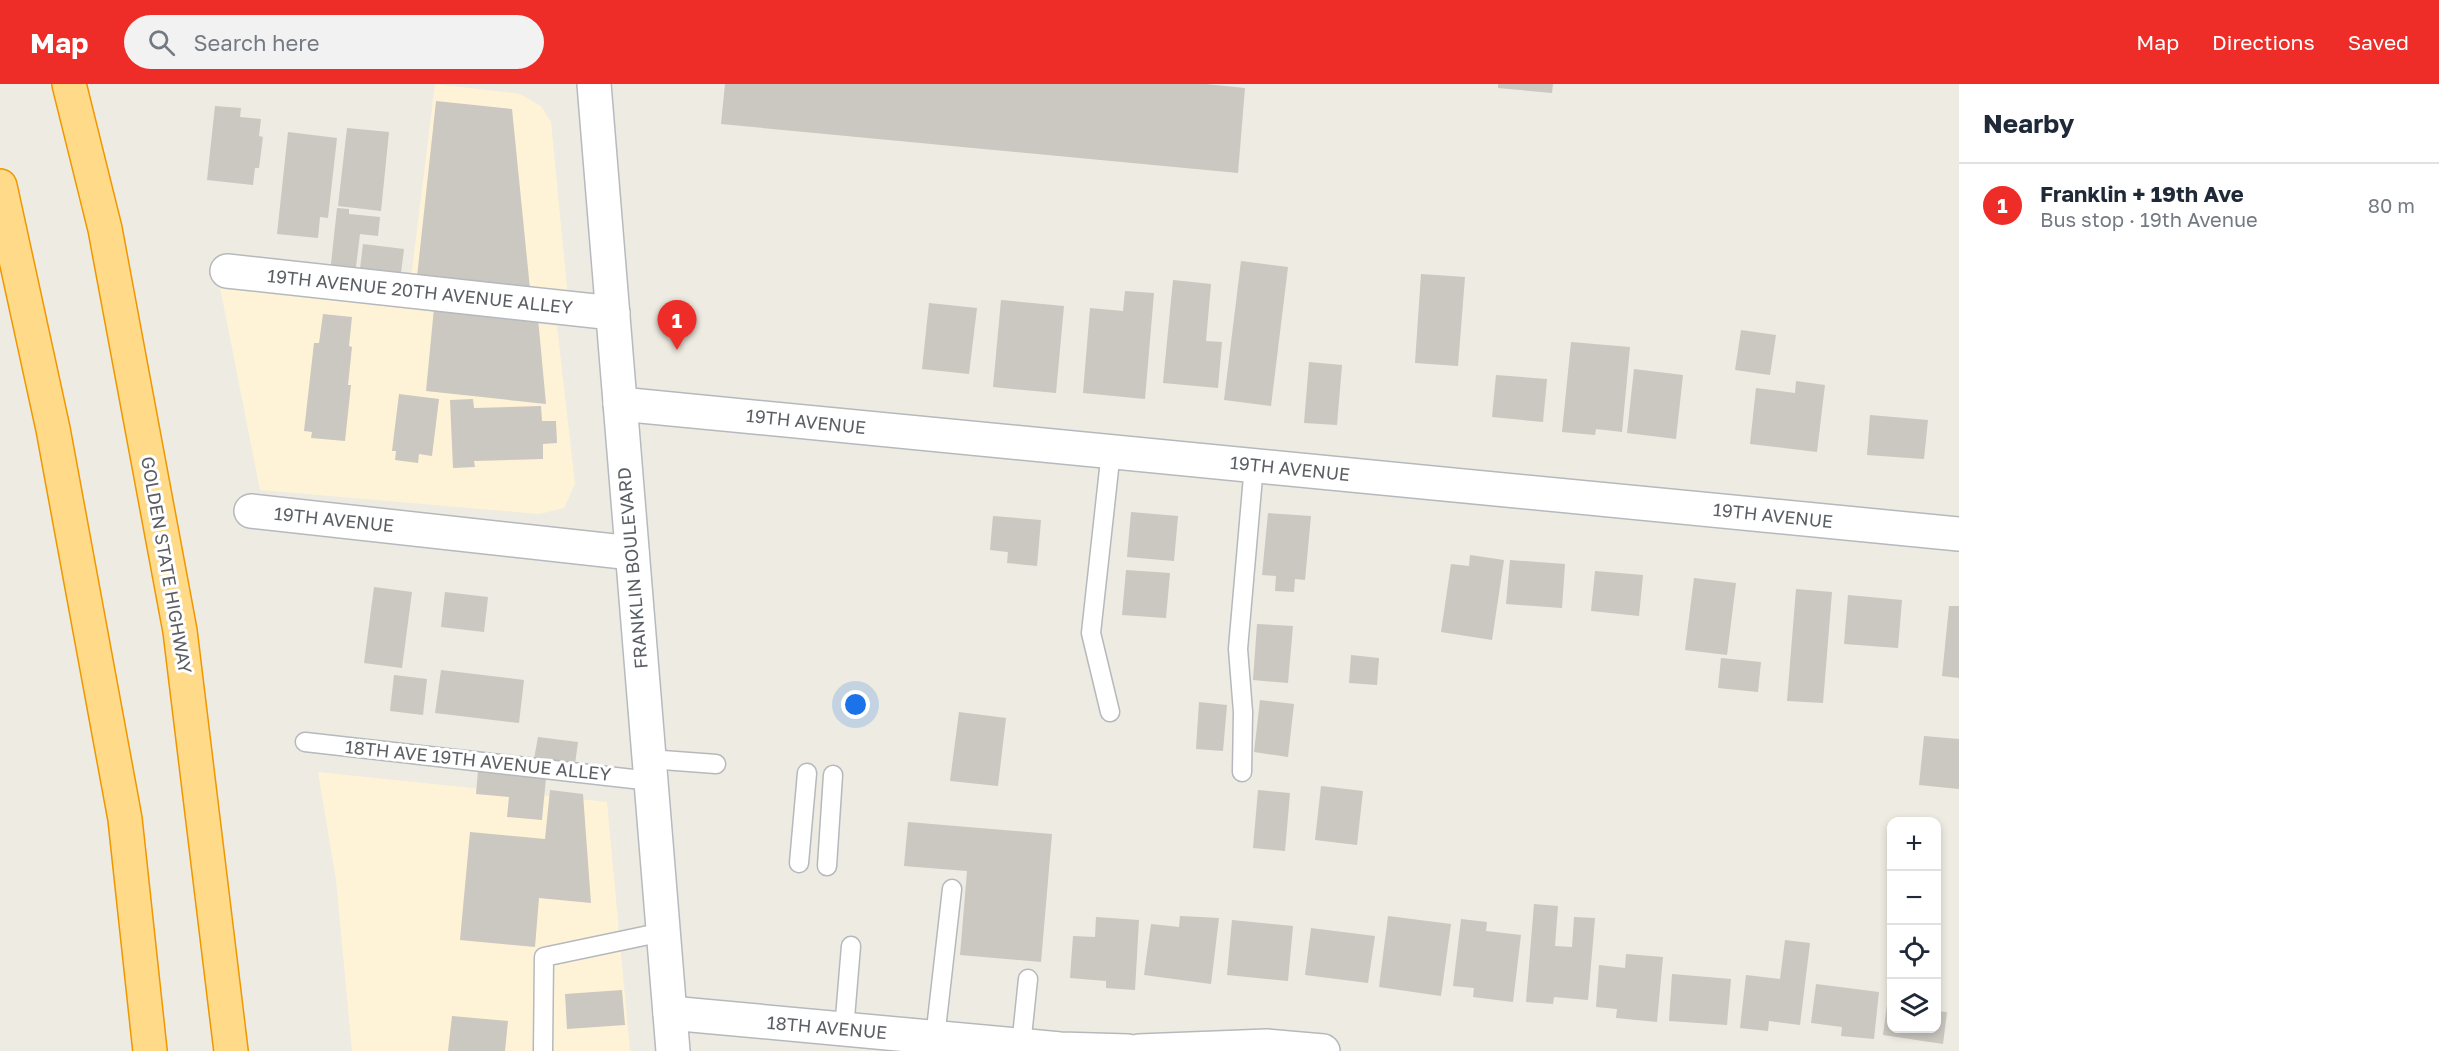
<!DOCTYPE html>
<html lang="en">
<head>
<meta charset="utf-8">
<style>
	body { margin:0; font-family:"Golos Text",sans-serif; background:#f2f2f3; color:#1f2937 }
	.controls { position:absolute; right:18px; bottom:18px; display:grid; overflow:hidden; border-radius:12px; box-shadow:0 3px 9px #0003 }
	.controls button { width:54px; height:54px; display:grid; place-items:center; padding:0; border:0; border-bottom:2px solid #e0e1e3; background:#fff; color:#1f2937; font:30px sans-serif }
	.you { position:absolute; left:856px; top:621px; width:21px; height:21px; margin:-15px; border:4px solid #fff; border-radius:50%; background:#1a73e8; box-shadow:0 0 0 9px #1a73e833 }
	.badge { display:grid; place-items:center; width:39px; height:39px; border-radius:50%; background:#ee2c28; color:#fff; font-size:20px; font-weight:700 }
	.pin { position:absolute; translate:-50% -50px; filter:drop-shadow(0 2px 3px #0008) }
	.pin::after { content:''; position:absolute; top:32px; width:21px; height:18px; background:inherit; clip-path:polygon(0 0,100% 0,50% 100%) }
	.list { margin:0; padding:0; list-style:none }
	h2 { display:flex; justify-content:space-between; align-items:center; height:78px; margin:0; padding:0 24px; font-size:26px }
	h2 small { font-size:20px; font-weight:400; color:#747a83 }
	.list li { display:grid; grid-template-columns:39px 1fr auto; gap:18px; align-items:center; box-sizing:border-box; height:84px; padding:0 24px; border-top:2px solid #e0e1e3 }
	.list b { display:block; font-size:22px; white-space:nowrap }
	.list p { margin:0; font-size:20px; white-space:nowrap; color:#747a83 }
	.list em { font-size:20px; font-style:normal; color:#747a83 }
	.icon { flex:none; width:33px; height:33px; fill:none; stroke:currentColor; stroke-width:2; stroke-linecap:round; stroke-linejoin:round }
	.map { position:relative; flex:none; width:1959px; height:967px; overflow:hidden }
	header { display:flex; align-items:center; gap:36px; box-sizing:border-box; height:84px; padding:0 30px; background:#ee2c28; color:#fff }
	header strong { font-size:28px }
	nav { display:flex; gap:33px; margin-inline-start:auto; font-size:21px }
	.search { width:420px; height:54px; background:#f2f2f3; display:flex; align-items:center; gap:15px; box-sizing:border-box; padding:0 21px; border-radius:33px; color:#747a83; font-size:22px }
	main { display:flex }
	aside { flex:1; background:#fff }
	.map>svg:first-child { display:block }
</style>
</head>
<body>
<header>
<strong>Map</strong>
<div class="search"><svg class="icon" aria-label="search" viewBox="0 0 24 24"><circle cx="10" cy="10" r="6"/><path d="M15 15l6 6"/></svg>Search here</div>
<nav><a>Map</a><a>Directions</a><a>Saved</a></nav>
</header>
<main>
<div class="map">
<svg width="1959" height="967" viewBox="0 0 1959 967">
	<rect width="100%" height="100%" fill="#eeebe2"/>
	<g fill="#fff3d7">
		<polygon points="435,0 520,10 541,22 551,38 568,214 411,194"/>
		<polygon points="220,203 557,242 575,400 564,424 539,430 260,406"/>
		<polygon points="318,688 607,718 630,967 352,967 336,796"/>
	</g>
	<g fill="#cbc7c1">
		<polygon points="725,0 1206,0 1245,4 1238,89 721,40"/>
		<polygon points="1498,0 1553,0 1552,9 1498,4"/>
		<polygon points="436,17 512,25 530,205 417,193"/>
		<polygon points="215,22 241,24 240,33 261,35 259,52 263,53 259,84 255,84 253,101 207,96"/>
		<polygon points="347,44 389,48 381,127 338,122"/>
		<polygon points="288,48 337,54 328,134 320,133 318,154 277,150"/>
		<polygon points="337,124 349,125 349,130 380,133 378,152 360,150 355,191 330,189"/>
		<polygon points="363,160 404,165 400,197 359,193"/>
		<polygon points="1241,177 1288,183 1271,322 1224,316"/>
		<polygon points="1421,190 1465,193 1458,282 1415,279"/>
		<polygon points="1173,196 1211,200 1206,257 1222,258 1218,304 1163,299"/>
		<polygon points="1125,207 1154,209 1145,315 1083,309 1090,224 1123,227"/>
		<polygon points="1001,216 1064,222 1056,309 993,303"/>
		<polygon points="929,219 977,224 969,290 922,285"/>
		<polygon points="434,224 538,234 546,320 426,307"/>
		<polygon points="323,230 352,233 349,262 352,263 348,301 351,301 345,357 311,354 312,348 304,347 314,259 319,259"/>
		<polygon points="1741,246 1776,251 1770,291 1735,286"/>
		<polygon points="1571,258 1630,263 1622,348 1596,345 1595,351 1562,348"/>
		<polygon points="1309,278 1342,281 1337,341 1304,339"/>
		<polygon points="1634,285 1683,291 1676,355 1627,349"/>
		<polygon points="1496,291 1547,295 1543,338 1492,333"/>
		<polygon points="1796,297 1825,301 1817,368 1750,360 1756,304 1795,309"/>
		<polygon points="399,310 439,315 432,372 419,370 418,379 395,376 396,367 392,367"/>
		<polygon points="473,315 474,324 541,322 542,337 556,337 557,359 543,360 543,375 474,377 475,383 453,384 450,316"/>
		<polygon points="1870,331 1928,336 1924,375 1867,371"/>
		<polygon points="1131,428 1178,432 1174,477 1127,473"/>
		<polygon points="1268,429 1311,432 1305,496 1295,495 1294,508 1275,507 1276,492 1262,491"/>
		<polygon points="993,432 1041,436 1037,482 1007,479 1008,468 990,466"/>
		<polygon points="1470,471 1504,476 1492,556 1441,548 1451,480 1469,482"/>
		<polygon points="1510,476 1565,480 1562,524 1506,520"/>
		<polygon points="1126,486 1170,489 1166,534 1122,531"/>
		<polygon points="1595,487 1643,491 1639,532 1591,527"/>
		<polygon points="1694,494 1736,499 1727,571 1685,566"/>
		<polygon points="374,503 412,508 402,584 364,579"/>
		<polygon points="1796,505 1832,508 1823,619 1787,617"/>
		<polygon points="445,508 488,513 484,548 441,543"/>
		<polygon points="1848,511 1902,516 1898,564 1844,560"/>
		<polygon points="1949,522 1959,522 1959,594 1942,592"/>
		<polygon points="1257,540 1293,542 1288,599 1253,596"/>
		<polygon points="1351,571 1379,574 1377,601 1349,599"/>
		<polygon points="1721,574 1761,578 1758,608 1718,604"/>
		<polygon points="441,586 524,596 519,639 435,629"/>
		<polygon points="394,591 427,595 423,631 390,627"/>
		<polygon points="1260,616 1294,620 1288,673 1254,668"/>
		<polygon points="1199,618 1227,621 1223,667 1196,665"/>
		<polygon points="959,628 1006,634 998,702 950,697"/>
		<polygon points="1924,652 1959,655 1959,705 1919,701"/>
		<polygon points="538,653 578,658 575,680 534,675"/>
		<polygon points="478,687 546,694 542,736 507,733 509,713 476,710"/>
		<polygon points="1321,702 1363,707 1357,761 1315,756"/>
		<polygon points="550,706 583,710 591,819 539,814 535,863 460,856 470,748 545,755"/>
		<polygon points="1258,706 1290,709 1285,767 1253,764"/>
		<polygon points="908,738 1052,750 1041,878 960,871 967,787 904,782"/>
		<polygon points="1534,820 1558,822 1555,862 1572,863 1574,833 1595,834 1588,916 1554,913 1553,920 1526,918"/>
		<polygon points="1180,832 1219,834 1211,900 1144,891 1151,840 1179,843"/>
		<polygon points="1388,832 1451,840 1441,912 1379,903"/>
		<polygon points="1096,833 1139,836 1135,906 1106,904 1106,897 1070,894 1073,852 1095,853"/>
		<polygon points="1461,835 1487,838 1486,847 1521,851 1513,918 1473,913 1474,904 1453,902"/>
		<polygon points="1232,836 1293,842 1288,897 1227,891"/>
		<polygon points="1311,844 1375,852 1368,899 1305,891"/>
		<polygon points="1785,856 1810,859 1800,941 1769,937 1768,947 1740,944 1746,891 1780,895"/>
		<polygon points="1626,870 1663,873 1657,938 1616,934 1617,925 1596,923 1599,881 1625,884"/>
		<polygon points="1672,890 1731,895 1727,941 1669,937"/>
		<polygon points="1890,898 1892,944 1936,944 1936,927 1947,928 1943,960 1883,951"/>
		<polygon points="1816,900 1879,908 1874,955 1841,952 1842,943 1811,939"/>
		<polygon points="622,906 625,941 567,945 565,910"/>
		<polygon points="452,932 508,937 505,967 448,967"/>
	</g>
	<g fill="none" stroke-linecap="round" stroke-linejoin="round">
		<defs>
			<g id="lane">
				<polyline points="1110,628 1091,549 1111,367"/>
				<polyline points="305,658 651,697"/>
				<polyline points="649,675 716,680"/>
				<polyline points="1242,688 1243,628 1238,565 1254,381"/>
				<polyline points="799,779 807,689"/>
				<polyline points="827,782 833,691"/>
				<polyline points="844,946 851,862"/>
				<polyline points="935,954 952,805"/>
				<polyline points="1021,962 1028,895"/>
				<polyline points="543,967 544,873 663,848"/>
			</g>
			<g id="street">
				<polyline points="227,187 613,229"/>
				<polyline points="620,320 1959,450"/>
				<polyline points="251,427 632,469"/>
				<polyline points="670,929 1060,965 1128,967"/>
				<polyline points="1139,967 1267,962 1323,967"/>
			</g>
			<polyline id="secondary" points="594,0 673,967"/>
			<g id="highway">
				<polyline points="69,0 105,145 180,547 231,967"/>
				<polyline points="0,102 53,345 125,735 150,967"/>
			</g>
		</defs>
		<use href="#lane" stroke="#b5b9bd" stroke-width="21"/>
		<use href="#street" stroke="#b5b9bd" stroke-width="36"/>
		<use href="#secondary" stroke="#b6babf" stroke-width="36"/>
		<use href="#highway" stroke="#f09700" stroke-width="36"/>
		<use href="#lane" stroke="#fff" stroke-width="18"/>
		<use href="#street" stroke="#fff" stroke-width="33"/>
		<use href="#secondary" stroke="#fff" stroke-width="33"/>
		<use href="#highway" stroke="#ffda88" stroke-width="33"/>
	</g>
	<g text-anchor="middle" stroke-width="6" stroke-linejoin="round" paint-order="stroke">
		<g font-size="18" fill="#5b5f64" stroke="#fff">
			<text transform="translate(420 208) rotate(6)" y="6">19TH AVENUE 20TH AVENUE ALLEY</text>
			<text transform="translate(806 338) rotate(6)" y="6">19TH AVENUE</text>
			<text transform="translate(1290 385) rotate(6)" y="6">19TH AVENUE</text>
			<text transform="translate(1773 432) rotate(6)" y="6">19TH AVENUE</text>
			<text transform="translate(334 436) rotate(6)" y="6">19TH AVENUE</text>
			<text transform="translate(166 481) rotate(80)" y="6">GOLDEN STATE HIGHWAY</text>
			<text transform="translate(633 484) rotate(-95)" y="6">FRANKLIN BOULEVARD</text>
			<text transform="translate(478 677) rotate(6)" y="6">18TH AVE 19TH AVENUE ALLEY</text>
			<text transform="translate(827 944) rotate(5)" y="6">18TH AVENUE</text>
		</g>
	</g>
</svg>
<div class="controls">
<button>+</button>
<button>−</button>
<button><svg class="icon" aria-label="locate" viewBox="0 0 24 24"><circle cx="12" cy="12" r="6"/><path d="M12 2v4M12 18v4M2 12h4M18 12h4"/></svg></button>
<button><svg class="icon" aria-label="layers" viewBox="0 0 24 24"><path d="M12 4l9 5-9 5-9-5zM3 14l9 5 9-5"/></svg></button>
</div>
<div class="you"></div>
<div class="pin badge" style="left:677px;top:266px">1</div>
</div>
<aside>
<h2>Nearby<small></small></h2>
<ul class="list">
<li><span class="badge">1</span><div><b>Franklin + 19th Ave</b><p>Bus stop · 19th Avenue</p></div><em>80 m</em></li>
</ul>
</aside>
</main>
</body>
</html>
